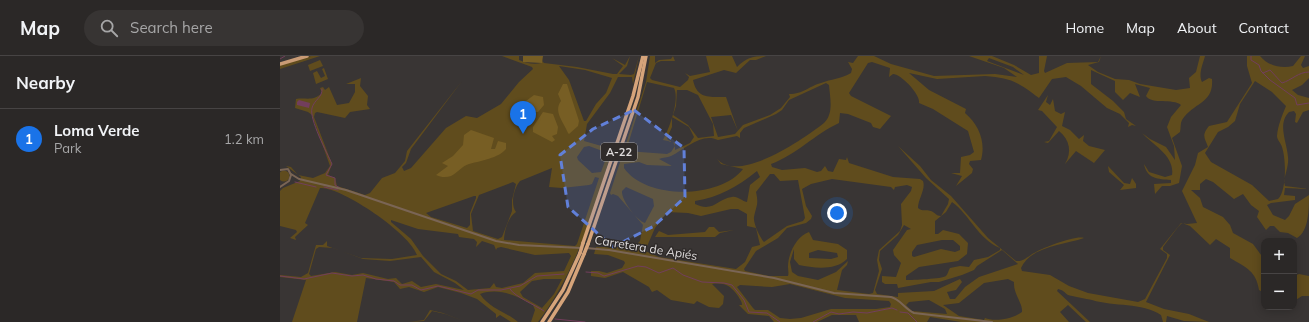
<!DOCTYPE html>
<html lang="en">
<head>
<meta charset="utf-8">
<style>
	body { margin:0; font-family:Mulish,sans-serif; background:#373433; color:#f1f3f6 }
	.controls { position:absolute; right:12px; bottom:12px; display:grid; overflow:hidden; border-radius:8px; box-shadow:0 2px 10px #0003 }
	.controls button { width:36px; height:36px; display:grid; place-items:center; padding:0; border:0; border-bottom:1px solid #474444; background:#2b2827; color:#f1f3f6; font:20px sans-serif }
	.you { position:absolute; left:557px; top:157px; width:14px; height:14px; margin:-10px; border:3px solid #fff; border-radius:50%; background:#1a73e8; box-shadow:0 0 0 6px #1a73e833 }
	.badge { display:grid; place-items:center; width:26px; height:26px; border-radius:50%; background:#1a73e8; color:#fff; font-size:13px; font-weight:700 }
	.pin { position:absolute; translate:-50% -33px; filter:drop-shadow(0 1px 2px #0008) }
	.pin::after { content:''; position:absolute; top:21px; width:14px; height:12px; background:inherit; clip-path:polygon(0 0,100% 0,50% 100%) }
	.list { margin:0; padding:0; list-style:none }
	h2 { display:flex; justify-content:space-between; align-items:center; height:52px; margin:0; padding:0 16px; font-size:17px }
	h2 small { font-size:13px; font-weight:400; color:#a6a6a7 }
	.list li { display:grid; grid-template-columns:26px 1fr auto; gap:12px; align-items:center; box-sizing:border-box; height:60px; padding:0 16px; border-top:1px solid #474444 }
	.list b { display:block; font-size:15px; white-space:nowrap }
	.list p { margin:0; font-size:13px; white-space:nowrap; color:#a6a6a7 }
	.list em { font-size:13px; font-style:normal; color:#a6a6a7 }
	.icon { flex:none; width:22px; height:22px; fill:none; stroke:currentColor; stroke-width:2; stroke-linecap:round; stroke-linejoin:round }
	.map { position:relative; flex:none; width:1029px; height:266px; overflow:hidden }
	header { display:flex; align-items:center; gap:24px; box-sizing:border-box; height:56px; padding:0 20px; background:#2b2827; border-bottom:1px solid #474444 }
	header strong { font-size:19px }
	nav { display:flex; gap:22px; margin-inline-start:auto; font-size:14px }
	.search { width:280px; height:36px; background:#373433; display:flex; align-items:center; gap:10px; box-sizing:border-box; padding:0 14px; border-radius:22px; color:#a6a6a7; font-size:15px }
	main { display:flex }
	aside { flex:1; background:#2b2827 }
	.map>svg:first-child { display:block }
</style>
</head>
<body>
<header>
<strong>Map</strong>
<div class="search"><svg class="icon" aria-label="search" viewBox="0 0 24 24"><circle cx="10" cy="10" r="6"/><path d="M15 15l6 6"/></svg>Search here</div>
<nav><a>Home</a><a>Map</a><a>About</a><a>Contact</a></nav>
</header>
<main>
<aside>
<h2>Nearby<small></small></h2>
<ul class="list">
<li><span class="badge">1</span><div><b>Loma Verde</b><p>Park</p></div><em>1.2 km</em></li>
</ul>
</aside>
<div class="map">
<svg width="1029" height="266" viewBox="0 0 1029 266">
	<rect width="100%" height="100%" fill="#393534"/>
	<g fill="#604c1d" fill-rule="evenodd">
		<polygon points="31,0 40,0 0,13 0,9"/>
		<path d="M222 0H239V4C246 7 254 9 261 7L262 5 264 7 297 11 333 18H337L343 10 332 2 345 9 350 0 347 10 339 18 351 19 354 18 359 0 353 28 352 21H338L330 37 307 68 304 85 332 93C315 153 296 216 258 266H251L255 254 253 249C237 240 219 231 200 238 210 253 225 255 238 266H231L220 259 216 262V258L197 243 181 237 158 231 144 236 129 231 120 233 114 226 86 222 77 266H12L26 224 0 221V219L21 221 28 217 36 189H43L47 185V190L81 202 112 203 137 199C130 177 60 130 40 132L25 167 28 169 15 181 16 184 10 182 17 176 16 174 0 170V135L3 132 20 125 21 121 6 110 11 111 18 119 33 122 45 117 50 110 32 59 28 56 15 52 16 43C26 41 32 46 42 37L40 32 43 31 45 34 49 31 57 49 69 47 75 36V28H66L81 22 80 30 88 40 87 49 90 53 70 56 65 62 37 56 35 57 34 61 52 108 48 119 55 122 57 130 85 139 90 137 102 122 115 117 125 105 127 95 182 25 131 93 126 107 122 111 124 115 131 112 166 72 186 60 197 62 221 48 239 26 253 13 252 11ZM279 10 305 14 332 22 326 37 316 48 306 65H304L289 24ZM309 90 328 97 321 116 312 117 298 104 297 101 304 91ZM272 112 269 131 282 132 309 129 312 128 315 121 319 122 297 188 295 190 224 184C224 176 228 161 236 156 230 148 234 132 240 125ZM233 126 236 128 232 144V155L222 181 218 183 193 175 191 158 199 139ZM194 140H196V142L190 157V169L187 172 151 161 146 157ZM111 164 138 173 178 178 179 181 194 183 197 186 196 191 202 185 214 189 216 194 217 192 221 191 255 199 289 197 291 200 284 215 255 217 243 227 222 232 216 231 214 227 210 232 188 234 176 225 161 218 143 200 131 183 111 166ZM39 191 53 192 83 203 110 205 141 201 154 216 175 227 184 234 156 228 141 231 132 225 122 228 116 222 108 223 83 217 72 219 55 216 31 220 29 218 36 193ZM264 223H282L274 238 262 252 243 241 240 236 252 225Z"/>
		<path d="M370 0H375V7L379 4 391 3 393 0 395 5H381L376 7 370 22 372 24 400 31 408 24 409 21 405 17 410 20 430 16 426 0H452L457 11C466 2 473 0 486 0L476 4H470L456 17 444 14 413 24C417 43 429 41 446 41L458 75 451 59 431 61 438 81 455 78 463 69 490 59 501 52 510 41 509 38C524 38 527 31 541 27 551 23 561 23 571 17L572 13 568 6 573 7 578 0H594L611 8 654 20 715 18 737 21 724 12 689 0H712L734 9 751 19 759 17V0H767L764 15 765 17 787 7 818 6 821 0 819 6 808 9 818 16 835 23 849 24 860 28 896 34 910 32 909 22 916 16 920 0H925C923 8 918 18 922 26L929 22 932 23C934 48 914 46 902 64 900 68 901 72 900 76L892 82 902 110 899 127 890 130H882L875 138 874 128 891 127V124C878 123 867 123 864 108L869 116 885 121 892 119C895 100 873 89 862 77L870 83 886 91 895 104 894 90 887 71 891 61 901 49C893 42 872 49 866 40L870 32 855 28 860 41 850 37 843 44 835 36V25L811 14V28L833 45 844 56 846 63 856 70 852 69 848 71 849 67 840 58 827 52 801 30 786 21 772 23 759 42C737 25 730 22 705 20L657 23 629 17 649 34 686 53 685 57C699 69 706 86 701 104L690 105 689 108 693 113 692 117 676 130 682 120 671 117H680L681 101 690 99 694 96 688 75 653 53 639 47C641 39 621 18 613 18L609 21 610 12 592 6 588 7 569 37 571 40 611 60 600 73 593 71 591 67 568 58 560 57 559 67C535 78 516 99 491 108L492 111 502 114 525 112 537 116 541 115 545 110 548 115 553 116 559 103 566 104 567 101 569 107 613 121 640 123 643 125C646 133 638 143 638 152 643 156 646 153 651 155 656 157 656 160 661 160L668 148 669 143 646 122 618 90 640 110 651 124 671 140 708 182 736 205C744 206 749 199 756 196 765 191 796 179 804 182 784 189 751 190 741 212L742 215 770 219 789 230 808 237 858 246 865 243 887 202V198L880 193 901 167 907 168 917 167 902 135 915 109 918 97 928 91C925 82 921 80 929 70L947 66 972 27 967 10V0H980C988 10 1002 13 1013 10L1021 0H1025L1021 9 1023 12 1029 10V22L1022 29 1012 34 1018 39 1029 42V54L1023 56 1017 67 1015 66 1016 58 1014 55 1009 56C997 68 1007 86 1008 101 1009 109 1005 118 1004 126L1005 130 1029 133 1005 132 1004 139 1015 140V144L991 147 987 149 993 159 1005 164 1009 160 1015 148 1029 139C1029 153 1029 175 1017 182L1008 177 1000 176 994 170H990L986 174 977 161 979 155 971 149 963 138 954 143 933 126 926 123 920 128V134H911L920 142 923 151 943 161 950 169 953 177 973 188 984 203V237L979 234C976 215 967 212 950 202V192L936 183 930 189 910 170 902 167 898 171 883 191V194L890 199 866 246 884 253 909 258 929 266 904 265 887 260 886 266H883L881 259C862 246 834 251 812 244 807 243 791 240 788 239 784 236 783 234 778 233L777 235 810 266H806L788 249 780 256 789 266H681L650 261 647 266H579L576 259H552L537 266H494L489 260 468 258 459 249H462C462 245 460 244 458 240 451 230 445 226 432 228L444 240 443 248 439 252 429 251 417 245 414 248 391 244 377 234 372 236 369 231 343 216 325 222 311 220V215H319L327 217 342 212 345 207 344 205 328 199 314 198 316 191H354L360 185 363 169 338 140 333 138 331 139 330 137 366 26ZM709 2 733 11 744 19 707 5ZM975 25 992 36 1006 50C1002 60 998 69 997 80 997 84 1001 87 1002 91 1006 103 1007 134 998 143L989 145 972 129 931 106 925 97 938 76 948 71 955 65 960 48ZM367 26 394 32C400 44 389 73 383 84L393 86 395 90 391 96 387 98 346 95ZM546 27 549 29C550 42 554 57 544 67 525 82 459 128 437 103L441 108 463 113C440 143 366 144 344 112V108L359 106 367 109 392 110 379 103C383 101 387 102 391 100 405 93 422 76 438 84L457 80 460 82V77L464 72 496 58 502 54 509 44ZM397 34H407L418 39 433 68 434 80 418 82 408 69 393 59 396 50ZM392 61 409 71 414 81 410 87 395 94V87L388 84 387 82 392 71ZM477 115 480 121 470 129 467 146C461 145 458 140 452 141 437 143 433 157 415 148V145C439 141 457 131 477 115ZM490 118H494L500 125 518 124 525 162 523 165 507 170 484 186C480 182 473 167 474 161 476 150 479 149 476 136ZM552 123 611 131 614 134 615 131 627 129 632 131 631 135 621 148 622 169 620 175 599 194 597 204 599 215 593 237 589 238 557 234 562 214 567 209 568 205 556 216 538 224 518 220 512 216 510 206 514 193V203L519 209C534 212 555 215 567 203V194L558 188 533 184 529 176C517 180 508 197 508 211 508 214 509 217 508 220H489L465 215 464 213 476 195 498 182 507 172 526 167 531 163 532 160 526 150 522 133 531 128ZM346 131 373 143 374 150 365 167C357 165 341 144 342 135ZM672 146C690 159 698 183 720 192V194L708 201 694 204 689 211 680 210 670 212C668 215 668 218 666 220 662 223 633 224 626 224V220L639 211 678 205 687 198 688 187 679 178 663 174 658 178H655V165L666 156ZM451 153H458L467 158V170L476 172 480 189 472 191 465 206 456 213 379 201 365 195 375 172 387 156 408 157 421 160ZM624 169 631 173 627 174 613 194 614 199 621 207 616 221 602 220V226L605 228H617L618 232 651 226H659L682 219 694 214 697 210 722 194 738 208 699 221 685 231 675 243H670L667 236 676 234 682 226 680 223 654 235 618 237V241L597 238 595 234 602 213 599 204 600 195 618 179ZM662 184H673L680 190V194L675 196 661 193 634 201 632 200V196L637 189ZM538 194 557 197 558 201 551 203 529 202V197ZM728 223 734 226C733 238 743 247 742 256 733 263 714 266 705 262L704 264 679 260 663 249 679 247 704 227ZM510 228 565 242 609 245 611 248 610 251 596 253H551L521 262 510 263 500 262 488 254H475L473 252 457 231 460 229 492 231ZM649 244 665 253 667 258 632 255 626 249 629 246Z"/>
		<polygon points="40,4 43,10 30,15 28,9"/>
		<polygon points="44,12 48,23 36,28 33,17 37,15 41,22 45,20 42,13"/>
		<path d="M768 39 766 46 770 49 773 43 775 55 781 58 785 56 782 70 790 74 799 83 804 79 803 85 809 90 825 94 814 107 796 95 785 108C792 96 790 84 779 75L768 87 764 86 769 85 777 71 762 55 758 54Z"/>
		<polygon points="828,110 844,127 850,128 852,122 856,128 856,132 840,134 844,129 829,116"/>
		<circle cx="4" cy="120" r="5.5"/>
		<polygon points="429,171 434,171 439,176 454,174 440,177 435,181 375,181 379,175 388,179 425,176"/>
		<polygon points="1019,218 1029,220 1029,240 1022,240 1014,245 1014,220"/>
		<polygon points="150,254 163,257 186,266 165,258 152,255 144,265 129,266 144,264"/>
	</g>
	<g fill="#775e24">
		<polygon points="243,0 263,0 262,7 243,6"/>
		<path d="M283 28H287L299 65 298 70 289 78 288 77C284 66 273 56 281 45L278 38Z"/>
		<polygon points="254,39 263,41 264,49 258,56 252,56 250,60 253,64 247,71 242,60 243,54 245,52 246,45"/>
		<polygon points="263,56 273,58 278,71 277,78 272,80 275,84 272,86 253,76 253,71"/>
		<path d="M191 74 214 82 211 93H215L218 85 226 87V93C219 102 200 105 189 108 182 110 177 117 171 120 166 122 160 121 156 119L168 110 162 107 173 100 183 89 184 79Z"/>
	</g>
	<polygon fill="#723e5c" points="19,44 30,47 29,52 17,49 17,46"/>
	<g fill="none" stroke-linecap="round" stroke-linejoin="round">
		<g stroke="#723e5c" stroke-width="1">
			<polyline points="971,0 971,4 979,9 981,15 990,24 1015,42 1017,49 1029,47"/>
			<polyline points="0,3 5,0"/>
			<path d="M983 17 990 14 1002 27C1012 24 1018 16 1029 16"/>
			<path d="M42 33C43 41 34 44 32 52 29 63 47 97 52 108L46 119 55 122V129L60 132"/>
			<polyline points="15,126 36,131"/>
			<polyline points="44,131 58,134"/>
			<polyline points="306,216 318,217 324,220 358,210 366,211 379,217 393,212 403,219 422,226 444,227 452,229 464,244 469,256 487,257 500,266"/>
			<polyline points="0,220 24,223 52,217 72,220 83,219 96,223 114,225 120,229 132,229 141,234 158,230 191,238 198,234 221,234 240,230 257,220 284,218"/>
			<path d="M230 233C235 241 255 249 264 255"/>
			<polyline points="620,256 628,257 637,266"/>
			<polyline points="275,263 305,266"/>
			<polyline points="533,266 551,256 559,258 573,256 587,257 612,252 617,254"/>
		</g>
		<g stroke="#7a6555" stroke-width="2">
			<polyline points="0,114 8,113 11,119 9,125 0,131"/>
			<polyline points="11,118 19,123 66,134 216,185 239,189 302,192"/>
			<path d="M306 192 329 194 494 222 554 237 611 241C620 243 625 253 634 257L712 266"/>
		</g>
		<polyline stroke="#c99b75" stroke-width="3.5" points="0,8 27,0"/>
		<g stroke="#d6a47a" stroke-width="3.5">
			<polyline points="303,187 353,40 363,0"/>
			<polyline points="308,188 358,41 366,0"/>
			<polyline points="262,266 283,234 300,197"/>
			<polyline points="269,266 288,236 304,198"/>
		</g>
		<g stroke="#d6a47a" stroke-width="3.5">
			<polyline points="300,197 303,187"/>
			<polyline points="304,198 308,188"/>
		</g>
	</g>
	<path fill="#6180d9" fill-opacity="0.2" stroke="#6180d9" stroke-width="3" stroke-dasharray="8 5" stroke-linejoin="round" d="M354 54 404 92 405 141 374 170 333 191 288 151 280 99 313 73Z"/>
	<g text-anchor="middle" stroke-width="3" stroke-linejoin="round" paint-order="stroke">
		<rect fill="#2f2b2a" stroke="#aaa7a7" stroke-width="1" x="321" y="87" width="36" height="18" rx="3"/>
		<g font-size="11" font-weight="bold" fill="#dfdcdc">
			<text x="339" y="100">A-22</text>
		</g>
		<g font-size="12" fill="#dfdcdc" stroke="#2f2b2a">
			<text transform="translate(366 192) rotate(9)" y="4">Carretera de Apiés</text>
		</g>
	</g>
</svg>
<div class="controls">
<button>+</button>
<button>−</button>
</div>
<div class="you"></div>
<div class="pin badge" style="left:243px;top:78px">1</div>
</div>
</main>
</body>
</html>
